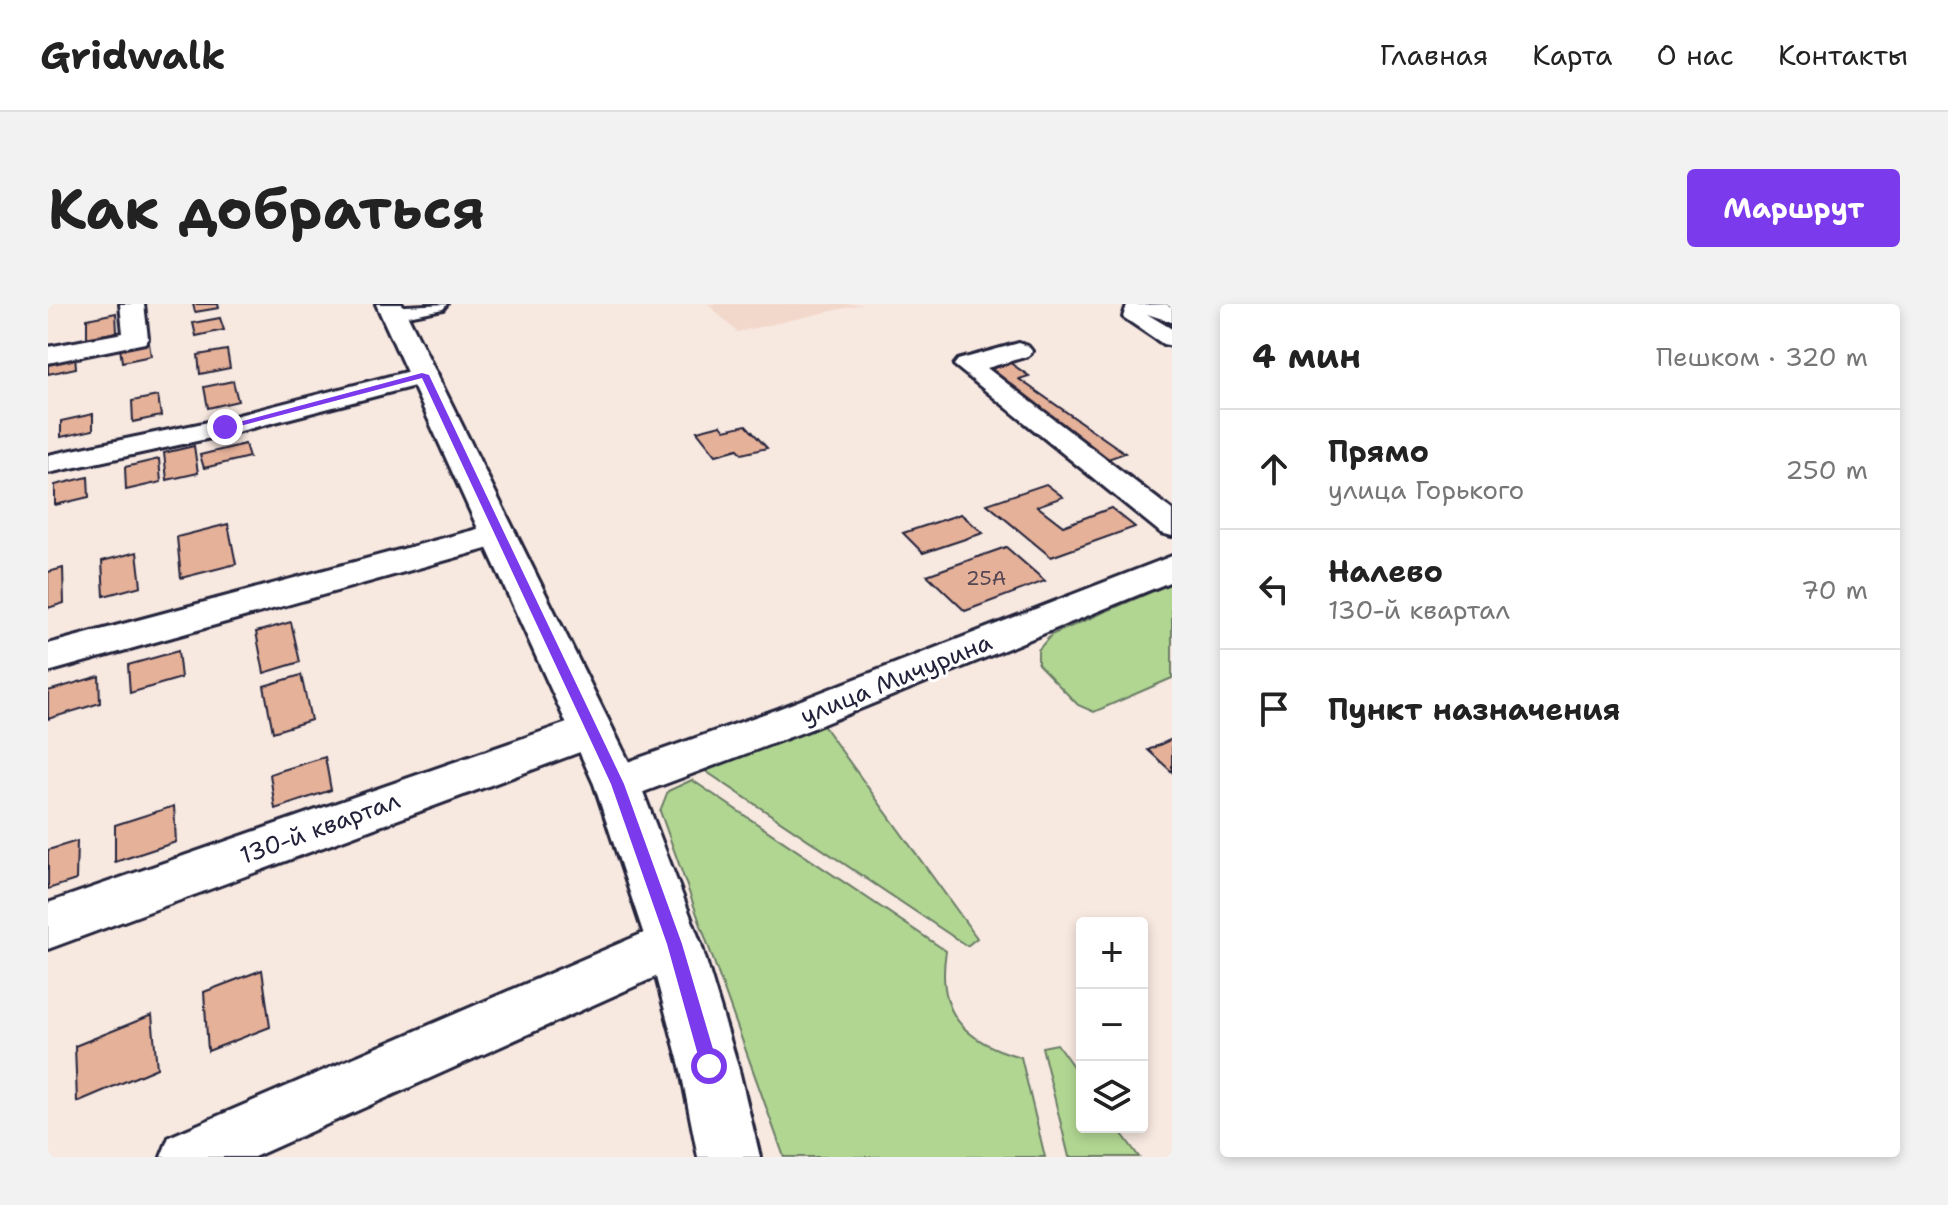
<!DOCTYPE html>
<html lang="ru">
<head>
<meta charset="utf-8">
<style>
	body { margin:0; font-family:"Shantell Sans",sans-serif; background:#f2f2f2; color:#222 }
	.controls { position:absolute; right:24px; bottom:24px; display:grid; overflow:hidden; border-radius:8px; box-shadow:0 4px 12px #0003 }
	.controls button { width:72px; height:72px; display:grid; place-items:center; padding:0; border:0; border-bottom:2px solid #e0e0e0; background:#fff; color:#222; font:40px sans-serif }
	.stop { position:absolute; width:24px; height:24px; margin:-18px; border:6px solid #7c3aed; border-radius:50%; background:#fff }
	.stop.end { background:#7c3aed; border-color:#fff; box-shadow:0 2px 8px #0008 }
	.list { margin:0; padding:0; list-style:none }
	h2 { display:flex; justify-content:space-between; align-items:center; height:104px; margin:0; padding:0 32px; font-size:34px }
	h2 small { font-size:26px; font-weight:400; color:#767676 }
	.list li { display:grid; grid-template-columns:52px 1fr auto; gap:24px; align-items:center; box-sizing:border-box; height:120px; padding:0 32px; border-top:2px solid #e0e0e0 }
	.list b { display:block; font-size:30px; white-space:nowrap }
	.list p { margin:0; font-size:26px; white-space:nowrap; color:#767676 }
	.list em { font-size:26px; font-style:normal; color:#767676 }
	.icon { flex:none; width:44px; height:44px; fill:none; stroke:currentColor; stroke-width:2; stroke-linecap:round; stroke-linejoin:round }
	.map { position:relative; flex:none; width:1124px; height:853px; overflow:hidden; border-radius:8px }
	header { display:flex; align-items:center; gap:48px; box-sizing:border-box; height:112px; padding:0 40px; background:#fff; border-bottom:2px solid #e0e0e0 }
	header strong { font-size:38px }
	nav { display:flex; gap:44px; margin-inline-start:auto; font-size:28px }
	.intro { display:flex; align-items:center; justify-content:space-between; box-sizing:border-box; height:192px; padding:0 48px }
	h1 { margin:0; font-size:56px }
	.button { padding:20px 36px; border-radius:8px; background:#7c3aed; color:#fff; font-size:28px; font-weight:700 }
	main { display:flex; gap:48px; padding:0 48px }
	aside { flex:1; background:#fff; border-radius:8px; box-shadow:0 4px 12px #0003 }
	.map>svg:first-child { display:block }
</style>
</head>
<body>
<header>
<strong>Gridwalk</strong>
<nav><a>Главная</a><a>Карта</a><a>О нас</a><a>Контакты</a></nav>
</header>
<div class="intro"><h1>Как добраться</h1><a class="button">Маршрут</a></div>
<main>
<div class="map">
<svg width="1124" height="853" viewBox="0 0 1124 853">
	<rect width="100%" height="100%" fill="#f7e8e0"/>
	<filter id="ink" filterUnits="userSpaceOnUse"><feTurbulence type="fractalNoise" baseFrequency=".0125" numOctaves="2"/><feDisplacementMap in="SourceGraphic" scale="16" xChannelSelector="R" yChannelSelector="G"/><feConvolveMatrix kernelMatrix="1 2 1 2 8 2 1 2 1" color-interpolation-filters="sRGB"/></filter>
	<g filter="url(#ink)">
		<polygon fill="#f2d8cb" points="660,0 815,0 689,28"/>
		<g fill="#b1d692" stroke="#6a7c66" stroke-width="2">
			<polygon points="1124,279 1124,374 1046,408 1030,401 990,360 990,346 1003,331"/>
			<polygon points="774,420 929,634 919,642 653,464"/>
			<path d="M644 476 898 647C888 707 915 738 973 753L997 853H736L612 507 620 487Z"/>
			<polygon points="1009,740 1034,775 1034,823 1069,823 1091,853 1021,853 994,743"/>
		</g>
		<g fill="#e5b199" stroke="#22223b" stroke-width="2">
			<polygon points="145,0 170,0 171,4 147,8"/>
			<polygon points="68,9 69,28 39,34 39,15"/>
			<polygon points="172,14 176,26 148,32 145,19"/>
			<polygon points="101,39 103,52 74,58 72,44"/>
			<polygon points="179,46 182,64 152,70 150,51"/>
			<polygon points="27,50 28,64 0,70 0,56"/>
			<polygon points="958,56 981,72 971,75 1077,149 1060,155 955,79 959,78 935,61"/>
			<polygon points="185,77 190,97 160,104 156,83"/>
			<polygon points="110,92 113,112 85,118 84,97"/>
			<polygon points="45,110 45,126 13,133 13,117"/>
			<polygon points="673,121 677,126 698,121 719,144 694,150 690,145 668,151 649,127"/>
			<polygon points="197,140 201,153 156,164 152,151"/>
			<polygon points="146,142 150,169 119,176 116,149"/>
			<polygon points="111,155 113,178 78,186 77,163"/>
			<polygon points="40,173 41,193 7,201 7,181"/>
			<polygon points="998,180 1015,193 989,202 1015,222 1063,204 1087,223 1003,253 939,200"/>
			<polygon points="913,210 935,229 875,249 855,229"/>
			<polygon points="180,220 188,260 133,274 129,233"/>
			<polygon points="958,243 997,277 917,307 879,271"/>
			<polygon points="89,248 93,282 56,292 54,257"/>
			<polygon points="15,264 16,299 0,304 0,268"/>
			<polygon points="243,318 252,358 216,369 208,328"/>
			<polygon points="130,347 133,374 82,389 80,361"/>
			<polygon points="253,371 263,416 225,428 216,382"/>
			<polygon points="51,372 52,399 0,415 0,387"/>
			<polygon points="1124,435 1124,468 1100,446"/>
			<polygon points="277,453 283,486 227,505 222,470"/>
			<polygon points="126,502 128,538 67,558 67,521"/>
			<polygon points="29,537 28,576 0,585 0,546"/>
			<polygon points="214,666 222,723 160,747 156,688"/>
			<polygon points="104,711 109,764 29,798 27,742"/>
		</g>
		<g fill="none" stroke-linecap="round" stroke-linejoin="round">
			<defs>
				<g id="minor">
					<polygon points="72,0 96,0 100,34 97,39 0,59 0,43 75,29"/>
					<polygon points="399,0 395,5 345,15 337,13 333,8 337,3"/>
					<polygon points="1118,0 1124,3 1124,18 1099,10 1124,25 1124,42 1115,40 1075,13 1079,1"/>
					<polygon points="971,39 980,42 984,47 980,52 939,64 1124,206 1124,232 1113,229 906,61 910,56"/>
					<polygon points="377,63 386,65 390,71 386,77 177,131 0,169 0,151 175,115"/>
					<polygon points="452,219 463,222 468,230 463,238 0,368 0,340"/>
					<polygon points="1124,252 1124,277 758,427 569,498 554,493 548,480 554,467 730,405"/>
					<polygon points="545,410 559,414 565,426 559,438 0,645 0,599"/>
					<polygon points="626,616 643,623 650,640 643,657 206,853 113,853 121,833"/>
				</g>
				<polygon id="major" points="328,0 354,0 592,480 653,640 690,762 712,853 650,853 632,762 599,640 546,480"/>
			</defs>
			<use href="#minor" stroke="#22223b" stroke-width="6"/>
			<use href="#major" stroke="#22223b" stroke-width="6"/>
			<use href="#minor" fill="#fff" fill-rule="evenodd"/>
			<use href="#major" fill="#fff" fill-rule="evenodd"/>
		</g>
	</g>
	<polygon fill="#7c3aed" points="374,69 381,71 576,480 634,640 670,762 667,768 661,770 655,768 653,762 619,640 563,480 374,74 177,126 172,123"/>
	<g text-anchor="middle" stroke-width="6" stroke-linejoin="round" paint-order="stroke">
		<g font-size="20" fill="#534652">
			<text x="938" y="281">25А</text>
		</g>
		<g font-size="24" fill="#22223b" stroke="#fff">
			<text transform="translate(848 375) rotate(-22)" y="8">улица Мичурина</text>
			<text transform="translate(272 524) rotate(-20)" y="8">130-й квартал</text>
		</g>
	</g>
</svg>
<div class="controls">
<button>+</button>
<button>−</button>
<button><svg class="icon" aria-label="layers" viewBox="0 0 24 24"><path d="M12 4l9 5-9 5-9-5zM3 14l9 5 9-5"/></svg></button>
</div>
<div class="stop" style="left:661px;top:762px"></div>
<div class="stop end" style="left:177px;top:123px"></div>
</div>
<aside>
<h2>4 мин<small>Пешком · 320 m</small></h2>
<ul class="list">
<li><svg class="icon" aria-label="ahead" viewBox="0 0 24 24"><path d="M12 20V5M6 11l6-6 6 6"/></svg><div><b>Прямо</b><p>улица Горького</p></div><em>250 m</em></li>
<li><svg class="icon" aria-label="left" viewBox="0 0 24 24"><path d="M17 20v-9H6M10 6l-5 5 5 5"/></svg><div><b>Налево</b><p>130-й квартал</p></div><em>70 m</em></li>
<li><svg class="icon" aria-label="arrive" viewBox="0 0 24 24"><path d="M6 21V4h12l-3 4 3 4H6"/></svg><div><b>Пункт назначения</b></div></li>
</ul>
</aside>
</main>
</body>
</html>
